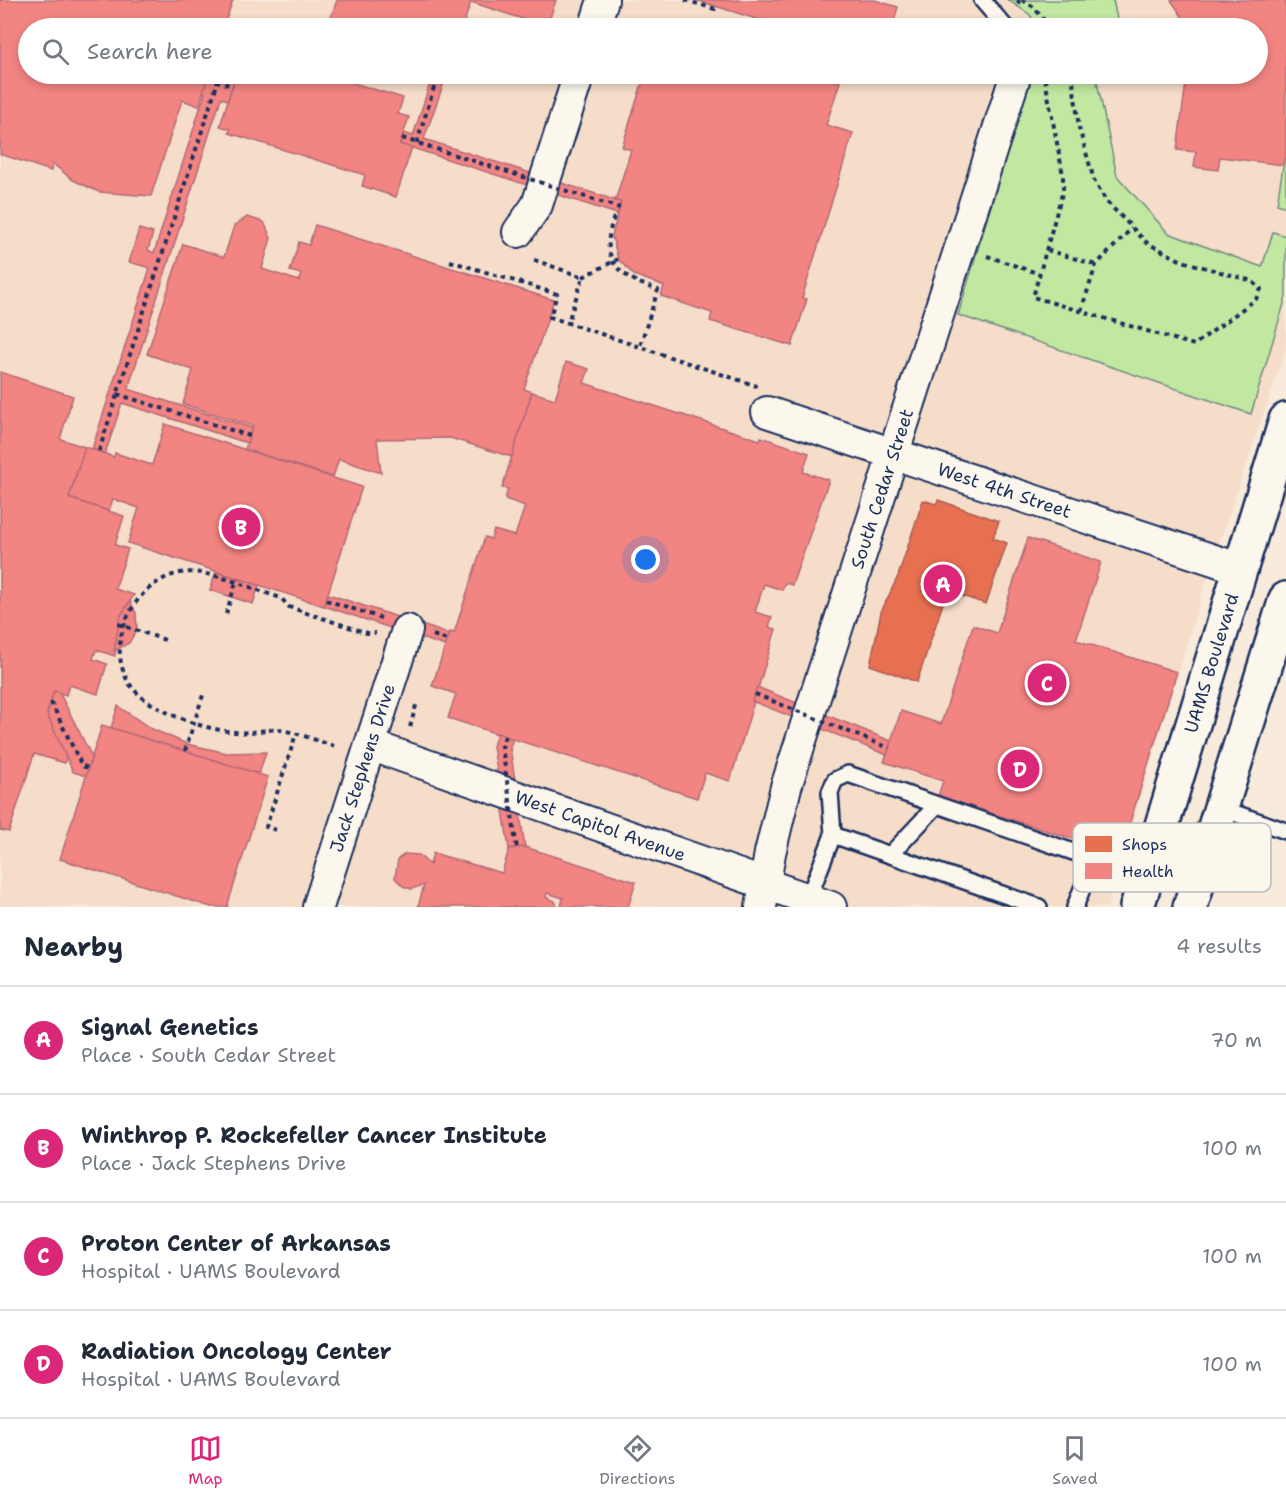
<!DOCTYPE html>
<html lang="en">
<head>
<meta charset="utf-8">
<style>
	body { margin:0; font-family:"Shantell Sans",sans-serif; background:#f6f6f7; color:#1f2937 }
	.you { position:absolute; left:646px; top:560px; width:21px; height:21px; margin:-15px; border:4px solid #fff; border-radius:50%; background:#1a73e8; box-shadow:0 0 0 9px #1a73e833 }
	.badge { display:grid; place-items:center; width:39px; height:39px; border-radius:50%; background:#db2777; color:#fff; font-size:20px; font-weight:700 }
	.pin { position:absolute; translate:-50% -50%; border:3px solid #fff; box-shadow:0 2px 6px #0006 }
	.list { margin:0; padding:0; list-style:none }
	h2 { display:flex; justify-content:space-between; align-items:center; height:78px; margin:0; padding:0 24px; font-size:26px }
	h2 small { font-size:20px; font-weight:400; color:#747a83 }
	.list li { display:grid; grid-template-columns:39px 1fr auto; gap:18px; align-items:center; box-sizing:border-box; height:108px; padding:0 24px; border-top:2px solid #e0e1e3 }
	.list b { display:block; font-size:22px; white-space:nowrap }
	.list p { margin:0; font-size:20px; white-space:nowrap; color:#747a83 }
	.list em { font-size:20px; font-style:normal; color:#747a83 }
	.icon { flex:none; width:33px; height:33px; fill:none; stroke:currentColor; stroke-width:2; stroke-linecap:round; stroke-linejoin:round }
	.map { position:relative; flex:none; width:1286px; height:907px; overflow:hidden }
	.search { position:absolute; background:#fff; box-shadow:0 3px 9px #0003; left:18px; right:18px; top:18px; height:66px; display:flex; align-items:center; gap:15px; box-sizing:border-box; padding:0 21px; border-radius:33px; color:#747a83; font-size:22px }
	.sheet { height:510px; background:#fff }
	nav { display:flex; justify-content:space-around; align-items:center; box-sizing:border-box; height:84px; border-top:2px solid #e0e1e3; background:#fff; font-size:16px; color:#747a83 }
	nav a { display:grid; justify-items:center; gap:3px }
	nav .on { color:#db2777 }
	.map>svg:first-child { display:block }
</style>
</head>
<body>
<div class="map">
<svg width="1286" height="907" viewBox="0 0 1286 907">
	<rect width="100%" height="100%" fill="#f8ebdc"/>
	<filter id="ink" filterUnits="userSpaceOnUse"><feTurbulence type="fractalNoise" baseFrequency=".0167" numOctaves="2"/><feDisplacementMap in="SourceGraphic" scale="12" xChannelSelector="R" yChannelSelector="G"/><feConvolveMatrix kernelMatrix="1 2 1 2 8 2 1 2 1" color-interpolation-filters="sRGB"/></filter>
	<g filter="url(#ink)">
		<path fill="#f5ddc9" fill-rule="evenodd" d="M0 0H1286V348L1203 591 1107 907H0ZM28 28H1258V74H28Z"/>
		<g fill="#c2e7a1" stroke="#6e8b80" stroke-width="1.5">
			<polygon points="1008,0 1113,0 1119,28 1040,28 1029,14"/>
			<polygon points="1031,74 1106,74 1096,77 1117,176 1168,233 1262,267 1273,232 1286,236 1286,297 1251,414 958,315"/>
			<polygon points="1284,160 1286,160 1286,207 1277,204"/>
		</g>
		<polygon fill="#e76f51" stroke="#aa5c55" stroke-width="1.5" points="923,500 936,504 938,500 999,521 993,538 1007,543 986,604 947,591 917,682 870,665 881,612 898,576"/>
		<g fill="#f28482" stroke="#b26a77" stroke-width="1.5">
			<polygon points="0,0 233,0 223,28 28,28 28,74 209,74 199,106 182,100 151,196 99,192 73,180 53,164 51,171 0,154"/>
			<polygon points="337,0 556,0 547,27 471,2 462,28 402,28 392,25 391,28 327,28"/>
			<polygon points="696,0 875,0 898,7 892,28 785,28"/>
			<polygon points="1171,0 1286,0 1286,159 1284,159 1283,165 1220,157 1218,170 1194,167 1196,152 1177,150 1187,74 1258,74 1258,28 1206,28 1201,19 1189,27"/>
			<polygon points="209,74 236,77 228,100 221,98 128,389 252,428 247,443 122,403 105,454 92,449 150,268 129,262 139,229 153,233 148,250 154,253 205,93 203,92"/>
			<polygon points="236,74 324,74 403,98 398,114 409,117 400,144 412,147 396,197 362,186 365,175 229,133 230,129 220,126"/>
			<polygon points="429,74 447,74 424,139 621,202 617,214 400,144 404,133 413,136 432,77 428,76"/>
			<polygon points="645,74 811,74 840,82 826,125 853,133 802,298 807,299 792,346 710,321 712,313 661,296 664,286 634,275 618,259 612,236 621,202 615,201 631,150 622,147"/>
			<polygon points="247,217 264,222 271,238 262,269 299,281 301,274 290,271 299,242 309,245 315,225 554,300 524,389 532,392 512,457 450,438 377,439 381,473 339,459 333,477 245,449 253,426 183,404 193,370 147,354 183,244 224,257 234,226"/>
			<polygon points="566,362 589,369 584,383 760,440 761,437 809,453 803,472 829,480 792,585 785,583 782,590 764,584 755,612 772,617 769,627 776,629 730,781 705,773 697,798 448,718 456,694 432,686 450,632 454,633 485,537 491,539 494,530 515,536 525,506 505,499 508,489 502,488 532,392 555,399"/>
			<polygon points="0,372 73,396 60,439 85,447 69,498 124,516 115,545 128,549 115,589 134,595 120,617 115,656 96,650 93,659 107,664 98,694 69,685 66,695 54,691 47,714 66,757 65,763 34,754 9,832 0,830"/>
			<polygon points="165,424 362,487 324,606 128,543 139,508 113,499 109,511 69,498 85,447 114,457 115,453 152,465"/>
			<polygon points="1028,538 1101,562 1076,640 1177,672 1120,854 938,796 943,781 884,762 901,711 941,724 973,625 997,633"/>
			<polygon points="216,572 259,585 253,604 210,590"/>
			<polygon points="328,594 449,634 445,646 324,606"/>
			<polygon points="130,601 136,613 137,629 129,643 114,651 120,617"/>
			<polygon points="757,687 891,741 887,755 752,701"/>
			<polygon points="54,691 59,692 92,757 86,776 73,772 47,714"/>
			<polygon points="118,706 150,728 187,744 227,753 266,752 259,774 111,728"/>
			<polygon points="102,725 268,777 227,907 211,907 60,859"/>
			<polygon points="497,733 513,739 510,747 525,847 509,849 493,746"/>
			<polygon points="525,847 636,882 628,907 561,907 563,898 547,893 546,897 555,901 557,907 418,907 424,885 411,889 403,886 395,878 398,859 405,854 419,855 430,865 433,853 502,873 509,849"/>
		</g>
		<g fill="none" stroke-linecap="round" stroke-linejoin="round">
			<defs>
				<g id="lane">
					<polyline points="982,0 1006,28"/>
					<polyline points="1220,808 1286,831"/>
					<polyline points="833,835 1039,907"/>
					<polyline points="890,855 937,805"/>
					<polyline points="808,899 833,835 830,792 835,780 848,774 1082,855 1090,868 1075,907"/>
				</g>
				<g id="street">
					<polyline points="594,28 603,0"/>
					<polyline points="518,232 537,205 579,74"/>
					<path id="s1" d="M767 412 1241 569"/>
					<path id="s2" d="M370 745 831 907"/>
					<path id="s3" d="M318 907 407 630"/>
					<path id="s4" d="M761 907 770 853 786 787 1016 74"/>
				</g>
				<g id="secondary">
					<path id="s5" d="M1137 907 1286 420"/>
					<polyline points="1190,907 1286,599"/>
				</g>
			</defs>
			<use href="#lane" stroke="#1b2f5e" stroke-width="20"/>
			<use href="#street" stroke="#1b2f5e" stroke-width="34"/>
			<use href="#secondary" stroke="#1b2f5e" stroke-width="38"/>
			<g stroke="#1b2f5e" stroke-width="4" stroke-dasharray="4.5 4.5" stroke-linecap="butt">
				<polyline points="685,0 715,9 716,6"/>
				<polyline points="1022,0 1034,7 1050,28"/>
				<polyline points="1018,4 1019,0"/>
				<polyline points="207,78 233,86"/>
				<polyline points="1045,79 1063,175 1063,190 1033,297 1194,345 1256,299 1261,289 1252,281 1182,261 1147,243 1106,201 1094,180 1079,128 1072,74"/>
				<polyline points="417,143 438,74"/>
				<path d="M614 217C598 261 619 277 658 290L640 346"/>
				<polyline points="1047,250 1096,265"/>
				<polyline points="987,256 1040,274"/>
				<polyline points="534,260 583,277 568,322"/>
				<polyline points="450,261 557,294 550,317 757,386"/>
				<polyline points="583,277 618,259"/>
				<polyline points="1081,311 1096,265 1132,228"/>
				<polyline points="117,394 250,436"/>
				<polyline points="99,451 218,81"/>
				<polyline points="326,600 381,618"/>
				<polyline points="226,614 237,579"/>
				<polyline points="118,624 168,641"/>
				<polyline points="433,635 447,640"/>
				<polyline points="51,702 82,766 89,768"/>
				<polyline points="410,727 417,702"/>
				<path d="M334 746C317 741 299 733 281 730 268 728 251 734 236 732 207 730 170 717 146 700 95 666 125 584 180 573 209 568 252 589 281 598L289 607 367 633H376"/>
				<polyline points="185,751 204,692"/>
				<polyline points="276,830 266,827 296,734"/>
			</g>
			<use href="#lane" stroke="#fbf7ec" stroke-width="15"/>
			<use href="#street" stroke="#fbf7ec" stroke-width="30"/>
			<use href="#secondary" stroke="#fbf7ec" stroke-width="33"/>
			<g stroke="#1b2f5e" stroke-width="4" stroke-dasharray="4.5 4.5" stroke-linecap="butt">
				<polyline points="402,138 620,208"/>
				<polyline points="755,694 889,748"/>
				<polyline points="505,736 502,747 517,849"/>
			</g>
		</g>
	</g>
	<g text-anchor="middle" stroke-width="6" stroke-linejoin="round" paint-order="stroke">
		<g font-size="18" fill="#1b2f5e" stroke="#fbf7ec">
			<text dy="6" stroke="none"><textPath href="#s4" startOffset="436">South Cedar Street</textPath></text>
			<text dy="6" stroke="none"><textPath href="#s1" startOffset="250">West 4th Street</textPath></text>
			<text dy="6" stroke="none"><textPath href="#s5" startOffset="255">UAMS Boulevard</textPath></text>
			<text dy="6" stroke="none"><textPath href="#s3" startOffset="146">Jack Stephens Drive</textPath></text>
			<text dy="6" stroke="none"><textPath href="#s2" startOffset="244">West Capitol Avenue</textPath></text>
		</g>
	</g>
	<rect x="1073" y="823" width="198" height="69" rx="9" fill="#fbf7ec" stroke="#b8bbc1" stroke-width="1.5"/>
	<rect x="1085" y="836" width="27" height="16" fill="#e76f51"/>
	<rect x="1085" y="863" width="27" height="16" fill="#f28482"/>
	<g font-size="16" fill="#1b2f5e">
		<text x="1122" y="850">Shops</text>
		<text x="1122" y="877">Health</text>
	</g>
</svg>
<div class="you"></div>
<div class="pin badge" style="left:943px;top:584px">A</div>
<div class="pin badge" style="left:241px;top:527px">B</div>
<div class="pin badge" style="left:1047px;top:683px">C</div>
<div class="pin badge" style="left:1020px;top:769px">D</div>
<div class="search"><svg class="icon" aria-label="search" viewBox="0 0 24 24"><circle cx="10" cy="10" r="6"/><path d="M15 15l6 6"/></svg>Search here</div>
</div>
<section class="sheet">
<h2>Nearby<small>4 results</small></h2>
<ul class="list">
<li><span class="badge">A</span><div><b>Signal Genetics</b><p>Place · South Cedar Street</p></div><em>70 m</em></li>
<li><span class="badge">B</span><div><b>Winthrop P. Rockefeller Cancer Institute</b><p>Place · Jack Stephens Drive</p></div><em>100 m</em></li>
<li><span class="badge">C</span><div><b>Proton Center of Arkansas</b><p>Hospital · UAMS Boulevard</p></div><em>100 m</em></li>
<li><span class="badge">D</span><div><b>Radiation Oncology Center</b><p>Hospital · UAMS Boulevard</p></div><em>100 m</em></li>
</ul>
</section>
<nav>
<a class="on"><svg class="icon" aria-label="map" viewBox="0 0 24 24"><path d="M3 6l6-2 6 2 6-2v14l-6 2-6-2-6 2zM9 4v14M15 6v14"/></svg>Map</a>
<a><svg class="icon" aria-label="directions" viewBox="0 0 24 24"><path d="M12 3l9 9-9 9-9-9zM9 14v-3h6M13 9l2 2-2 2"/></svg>Directions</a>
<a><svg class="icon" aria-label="saved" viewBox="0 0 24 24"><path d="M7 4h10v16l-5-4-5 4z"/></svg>Saved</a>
</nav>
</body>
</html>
